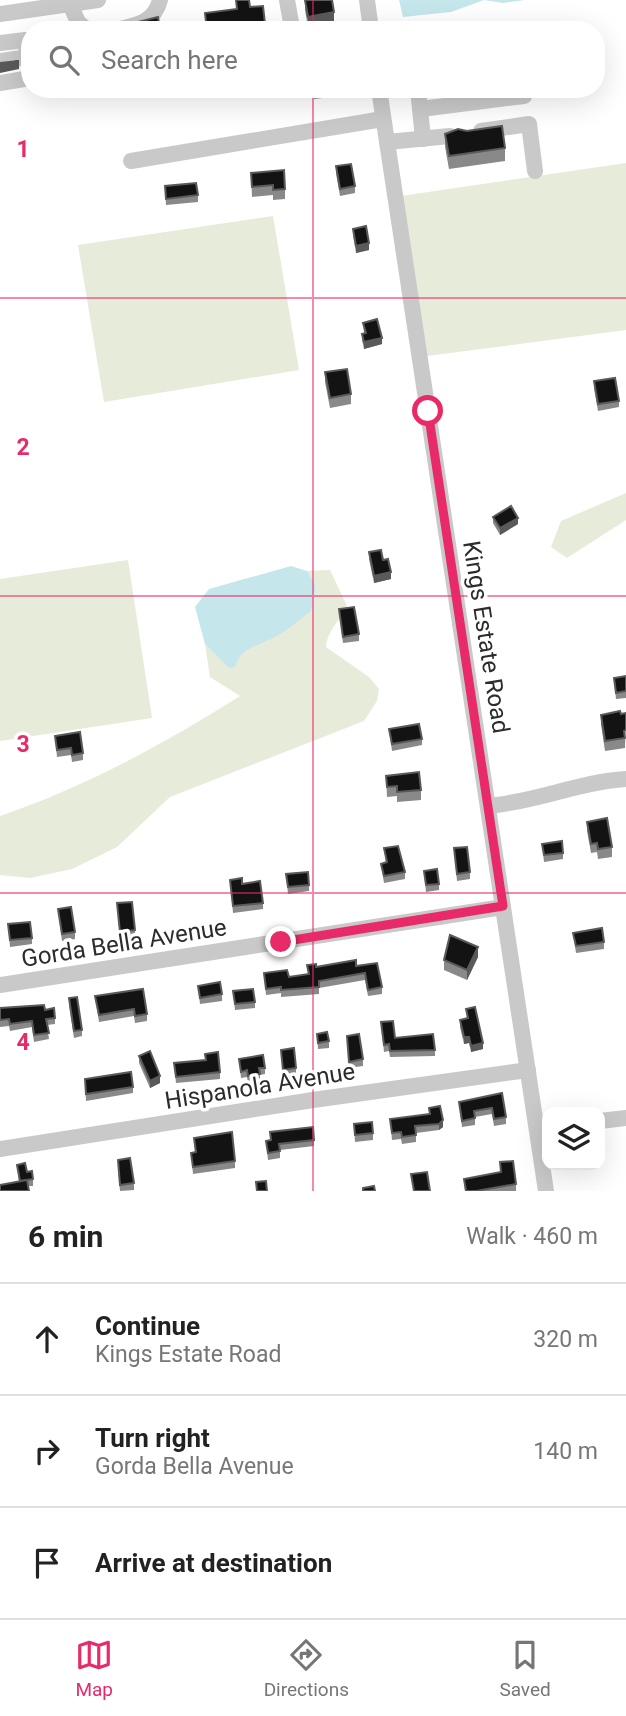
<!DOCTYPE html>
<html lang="en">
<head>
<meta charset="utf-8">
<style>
	body { margin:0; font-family:Roboto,sans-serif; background:#f2f2f2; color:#222 }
	.controls { position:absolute; right:21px; bottom:21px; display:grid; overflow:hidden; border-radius:14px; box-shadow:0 7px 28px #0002 }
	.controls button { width:63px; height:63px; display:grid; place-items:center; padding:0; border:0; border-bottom:2px solid #e0e0e0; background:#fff; color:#222; font:35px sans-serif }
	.stop { position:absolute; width:21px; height:21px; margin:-16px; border:5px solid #e82a69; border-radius:50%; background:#fff }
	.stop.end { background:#e82a69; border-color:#fff; box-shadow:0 2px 7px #0008 }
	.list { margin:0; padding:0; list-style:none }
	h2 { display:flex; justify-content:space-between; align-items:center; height:91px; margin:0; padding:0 28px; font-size:30px }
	h2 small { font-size:23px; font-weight:400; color:#767676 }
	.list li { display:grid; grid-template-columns:46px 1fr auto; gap:21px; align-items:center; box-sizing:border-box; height:112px; padding:0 28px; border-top:2px solid #e0e0e0 }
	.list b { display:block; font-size:26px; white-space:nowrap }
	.list p { margin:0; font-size:23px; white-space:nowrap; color:#767676 }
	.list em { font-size:23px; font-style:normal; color:#767676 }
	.icon { flex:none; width:38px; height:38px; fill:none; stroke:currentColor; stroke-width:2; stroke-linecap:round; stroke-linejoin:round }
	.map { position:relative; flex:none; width:626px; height:1191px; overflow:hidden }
	.search { position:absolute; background:#fff; box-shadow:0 7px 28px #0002; left:21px; right:21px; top:21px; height:77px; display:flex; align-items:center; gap:18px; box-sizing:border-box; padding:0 24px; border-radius:28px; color:#767676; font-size:26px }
	.sheet { height:427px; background:#fff }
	nav { display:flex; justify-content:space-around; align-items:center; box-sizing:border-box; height:98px; border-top:2px solid #e0e0e0; background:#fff; font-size:19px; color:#767676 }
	nav a { display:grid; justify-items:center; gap:4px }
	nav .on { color:#e82a69 }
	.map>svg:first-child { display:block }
</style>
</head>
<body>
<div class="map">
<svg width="626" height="1191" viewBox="0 0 626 1191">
	<rect width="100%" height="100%" fill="#fff"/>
	<g fill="#e7ebd9">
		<polygon points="626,163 626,330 427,356 401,196"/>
		<polygon points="273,216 299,370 104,402 78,245"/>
		<polygon points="626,493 626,520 567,558 551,547 561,521"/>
		<polygon points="128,560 152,718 0,741 0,579"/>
		<path d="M330 570 347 606C340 621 327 631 326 647L369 677 379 689 377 701 364 721 170 797 117 847 72 869 30 878 0 875V816C85 787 164 744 240 696L210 677 205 644 216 654 239 657 251 645 267 641 311 611 316 586 307 571Z"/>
	</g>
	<g fill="#c5e6eb">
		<polygon points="399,0 525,0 503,3 484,0 451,12 403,17"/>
		<path d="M291 566 307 571 316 586 311 611C298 621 284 633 269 640 252 648 242 648 235 667L229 668 205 644 195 607 209 589Z"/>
	</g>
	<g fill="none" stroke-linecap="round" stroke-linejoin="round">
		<g stroke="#c9c9c9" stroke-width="16">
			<polyline points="287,0 292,28"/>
			<polyline points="367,0 371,30"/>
			<polyline points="70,4 78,22 87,30"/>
			<polyline points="0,14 98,0"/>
			<path d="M116 30C137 25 154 23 160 0"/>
			<polyline points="0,43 25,40 30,73"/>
			<polyline points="0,61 28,57"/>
			<polyline points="0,83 30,78"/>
			<polyline points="379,89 546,1191"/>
			<polyline points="418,89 423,139"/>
			<polyline points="421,109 524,96 523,89"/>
			<polyline points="481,131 529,124 535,171"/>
			<polyline points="387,142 450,136"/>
			<polyline points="131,161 383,119"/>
			<path d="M488 806C535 802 579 782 626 779"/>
			<polyline points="0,985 503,907"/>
			<polyline points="600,1121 626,1118"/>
			<polyline points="0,1149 313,1100 528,1070"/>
		</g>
	</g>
	<g fill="#898989">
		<polygon points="236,0 265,24 265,30 206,30 205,13 236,10"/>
		<polygon points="305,0 334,21 308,27 305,10"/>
		<polygon points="313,89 346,89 346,95 314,99"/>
		<polygon points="445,134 505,148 505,161 449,169 445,147"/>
		<polygon points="336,166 355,186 355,193 340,196 336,173"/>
		<polygon points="251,173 285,189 285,199 273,200 273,195 252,197"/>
		<polygon points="165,186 198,195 198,202 166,205"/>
		<polygon points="353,229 369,250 356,253 353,235"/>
		<polygon points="363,323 382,344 364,349 362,340 362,334 364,333"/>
		<polygon points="325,372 351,394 351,404 330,408 325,382"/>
		<polygon points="594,381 619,401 619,407 598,411 594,388"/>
		<polygon points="493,517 518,524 500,535 493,523"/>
		<polygon points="369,552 383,560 391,579 374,583 369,559"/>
		<polygon points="339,609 359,634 359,641 343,643"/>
		<polygon points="626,676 626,698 616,699 614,678"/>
		<polygon points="626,713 625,748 605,751 601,724 601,715"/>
		<polygon points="389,729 422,739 422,745 392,751"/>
		<polygon points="55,736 83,753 83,760 72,762 71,755 57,757"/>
		<polygon points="386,776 421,790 421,800 397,802 397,796 387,797"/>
		<polygon points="587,822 612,847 612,857 598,859 597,852 591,853 587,831"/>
		<polygon points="542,844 563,853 563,859 544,862"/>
		<polygon points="384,848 405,872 405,879 384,883 381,864 386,863"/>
		<polygon points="454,848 470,872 470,879 457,881"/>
		<polygon points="424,871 439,884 439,890 426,892"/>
		<polygon points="286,874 309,885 309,891 288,894"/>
		<polygon points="230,880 242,884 263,903 263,909 233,913"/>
		<polygon points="117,903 135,930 135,937 120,939"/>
		<polygon points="58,909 75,932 75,939 62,941"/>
		<polygon points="8,924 32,938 32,944 10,947"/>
		<polygon points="573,933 604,942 604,949 576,953"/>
		<polygon points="478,957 467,980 444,970 444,960"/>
		<polygon points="307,965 316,967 356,966 382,987 382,994 368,996 365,980 319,988 319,994 281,997 281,993 266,995 264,973 289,977 308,974"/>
		<polygon points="198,986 222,994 222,1001 200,1004"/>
		<polygon points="233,991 255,1002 255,1008 235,1010"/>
		<polygon points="95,996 147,1014 147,1021 135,1023 134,1016 99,1022"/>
		<polygon points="69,998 82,1030 82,1036 74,1038 69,1005"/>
		<polygon points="0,1008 45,1010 55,1018 55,1024 47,1025 49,1039 34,1042 32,1027 10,1031 9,1026 0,1027"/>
		<polygon points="466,1009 483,1049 471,1052 469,1043 464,1044 460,1027 460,1020 467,1019"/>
		<polygon points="381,1022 395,1038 435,1050 435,1056 390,1057 389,1051 384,1052"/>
		<polygon points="317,1034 329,1041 329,1048 318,1049"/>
		<polygon points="347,1036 363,1059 363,1066 349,1068"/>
		<polygon points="281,1050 296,1068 296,1075 283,1076"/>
		<polygon points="205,1054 220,1072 220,1079 176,1083 174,1063 205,1060"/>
		<polygon points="139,1056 160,1083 150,1088 139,1063"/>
		<polygon points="239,1059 265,1068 265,1074 260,1075 260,1081 248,1083 247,1077 241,1078"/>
		<polygon points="85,1079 133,1087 133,1093 86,1101"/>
		<polygon points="502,1093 506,1117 506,1124 494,1126 492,1114 475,1117 475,1125 462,1127 459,1102"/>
		<polygon points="429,1108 443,1127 439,1130 416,1133 416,1142 402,1144 401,1139 392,1140 390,1119 429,1114"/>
		<polygon points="354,1124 373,1133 373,1140 355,1142"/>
		<polygon points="270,1132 314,1140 314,1146 280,1150 280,1158 268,1160 266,1141 271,1141"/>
		<polygon points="194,1138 235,1161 235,1168 193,1174 191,1153 195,1152"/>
		<polygon points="500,1162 516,1184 516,1191 465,1191 464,1179 501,1172"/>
		<polygon points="17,1165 27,1172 33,1179 33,1186 28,1186 19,1182"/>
		<polygon points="118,1167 134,1183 134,1190 120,1191"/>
	</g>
	<g fill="#5a5a5a">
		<polygon points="334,12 334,21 308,27 308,17"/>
		<polygon points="19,61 19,69 0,73 0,65"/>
		<polygon points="369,243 369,250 356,253 356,246"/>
		<polygon points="382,338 382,344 364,349 364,342"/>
		<polygon points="518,518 518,524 500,535 500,528"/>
		<polygon points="391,572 391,579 374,583 374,576"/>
		<polygon points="478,947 478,957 467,980 467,970"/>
		<polygon points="464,1037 469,1037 469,1043 464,1044"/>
		<polygon points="483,1043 483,1049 471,1052 471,1046"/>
		<polygon points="160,1076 160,1083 150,1088 150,1081"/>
		<polygon points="443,1120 443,1127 439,1130 439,1124"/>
	</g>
	<g fill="#131313" stroke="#5a5a5a" stroke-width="2">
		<polygon points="236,0 249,0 250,7 263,6 265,24 226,30 207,30 205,13 237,9"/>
		<polygon points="305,0 332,0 334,12 308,17"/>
		<polygon points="158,17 160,30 87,30 86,28 109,24 118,27"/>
		<polygon points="305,23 306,30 298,30"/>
		<polygon points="19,61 0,65 0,63"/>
		<polygon points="502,126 505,148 449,156 445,134 458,129 467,131"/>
		<polygon points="351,164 355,186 340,189 336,166"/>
		<polygon points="284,170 285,189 273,190 273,185 252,187 251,173"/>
		<polygon points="196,183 198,195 166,199 165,186"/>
		<polygon points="366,226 369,243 356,246 353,229"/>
		<polygon points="377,319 382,338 364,342 362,334 366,333 363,323"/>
		<polygon points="347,369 351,394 330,398 325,372"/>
		<polygon points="615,378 619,401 598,404 594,381"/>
		<polygon points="511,506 518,518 500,528 493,517"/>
		<polygon points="381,550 383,560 388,559 391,572 374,576 369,552"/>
		<polygon points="354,607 359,634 343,637 339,609"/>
		<polygon points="626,676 626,691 616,693 614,678"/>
		<polygon points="620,711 621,714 626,713 626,730 624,731 625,738 605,741 601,715"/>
		<polygon points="419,724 422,739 392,744 389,729"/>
		<polygon points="80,732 83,753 72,755 71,748 57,750 55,736"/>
		<polygon points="419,772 421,790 397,792 397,786 387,787 386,776"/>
		<polygon points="607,818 612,847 598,849 597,843 591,844 587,822"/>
		<polygon points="562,841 563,853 544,855 542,844"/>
		<polygon points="398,846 405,872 384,876 381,864 387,862 384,848"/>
		<polygon points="467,847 470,872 457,874 454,848"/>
		<polygon points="437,869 439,884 426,885 424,871"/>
		<polygon points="308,872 309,885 288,887 286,874"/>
		<polygon points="242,878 242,884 260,881 263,903 233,906 230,880"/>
		<polygon points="132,902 135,930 120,932 117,903"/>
		<polygon points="71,907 75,932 62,934 58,909"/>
		<polygon points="30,922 32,938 10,940 8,924"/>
		<polygon points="602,928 604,942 576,946 573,933"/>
		<polygon points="450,935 478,947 467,970 444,960"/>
		<polygon points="356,960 356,966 377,963 382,987 368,990 365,973 319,981 319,987 281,990 281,987 266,989 264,973 287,970 289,977 309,974 307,965 316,964 316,967"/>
		<polygon points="220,982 222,994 200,998 198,986"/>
		<polygon points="143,989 147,1014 135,1016 134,1009 99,1015 95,996"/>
		<polygon points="253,989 255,1002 235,1004 233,991"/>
		<polygon points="77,997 82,1030 74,1031 69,998"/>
		<polygon points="44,1005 45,1010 54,1008 55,1018 46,1019 49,1033 34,1035 32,1021 10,1024 9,1019 0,1020 0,1008"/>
		<polygon points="475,1007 483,1043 471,1046 469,1037 464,1037 460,1020 468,1018 466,1009"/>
		<polygon points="393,1021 395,1038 433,1034 435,1050 390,1051 389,1044 384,1045 381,1022"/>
		<polygon points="327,1032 329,1041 318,1043 317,1034"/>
		<polygon points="359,1034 363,1059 349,1062 347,1036"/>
		<polygon points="294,1048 296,1068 283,1070 281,1050"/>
		<polygon points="150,1051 160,1076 150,1081 139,1056"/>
		<polygon points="218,1052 220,1072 176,1077 174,1063 206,1060 205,1054"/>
		<polygon points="263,1055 265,1068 259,1068 260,1074 248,1076 247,1070 241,1072 239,1059"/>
		<polygon points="131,1072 133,1087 86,1094 85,1079"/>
		<polygon points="502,1093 506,1117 494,1119 492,1108 474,1111 475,1118 462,1121 459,1102"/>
		<polygon points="440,1106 443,1120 439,1124 415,1126 416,1135 402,1137 401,1132 392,1133 390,1119 430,1114 429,1108"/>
		<polygon points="372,1122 373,1133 355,1135 354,1124"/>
		<polygon points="313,1127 314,1140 279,1144 280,1151 268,1153 266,1141 271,1140 270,1132"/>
		<polygon points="232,1132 235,1161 193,1167 191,1153 196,1152 194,1138"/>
		<polygon points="130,1158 134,1183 120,1185 118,1160"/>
		<polygon points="513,1161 516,1184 476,1191 466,1191 464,1179 501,1172 500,1162"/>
		<polygon points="25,1163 27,1172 32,1171 33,1179 20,1181 17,1165"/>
		<polygon points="427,1172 430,1191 414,1191 411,1174"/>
		<polygon points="27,1180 29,1191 0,1191 0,1185"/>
		<polygon points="266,1181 267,1191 257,1191 256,1182"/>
		<polygon points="374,1186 375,1191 363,1191 363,1188"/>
	</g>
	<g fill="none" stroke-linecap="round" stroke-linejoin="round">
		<polyline stroke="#e82a69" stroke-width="9" points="281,942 503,906 428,411"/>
	</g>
	<path fill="none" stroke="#e82a69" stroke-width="2" stroke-opacity="0.55" d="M313 0V30M313 89V1191M0 298H626M0 596H626M0 893H626"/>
	<g text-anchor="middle" stroke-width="7" stroke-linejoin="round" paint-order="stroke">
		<g font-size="24" fill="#2c2c2c" stroke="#fff">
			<text transform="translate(486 637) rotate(81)" y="8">Kings Estate Road</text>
			<text transform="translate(124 943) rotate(-9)" y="8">Gorda Bella Avenue</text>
			<text transform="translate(260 1086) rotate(-9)" y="8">Hispanola Avenue</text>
		</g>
	</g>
	<g font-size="23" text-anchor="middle" font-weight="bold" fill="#e82a69" stroke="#fff" stroke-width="7" stroke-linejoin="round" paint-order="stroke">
		<text x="23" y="157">1</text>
		<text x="23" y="455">2</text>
		<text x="23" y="752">3</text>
		<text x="23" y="1050">4</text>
	</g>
</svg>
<div class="controls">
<button><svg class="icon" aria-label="layers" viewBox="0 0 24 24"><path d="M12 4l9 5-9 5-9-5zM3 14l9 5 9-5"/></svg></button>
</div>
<div class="stop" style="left:428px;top:411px"></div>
<div class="stop end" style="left:281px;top:942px"></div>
<div class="search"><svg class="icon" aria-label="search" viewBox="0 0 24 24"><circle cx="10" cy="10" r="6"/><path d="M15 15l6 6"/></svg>Search here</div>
</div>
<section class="sheet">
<h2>6 min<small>Walk · 460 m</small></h2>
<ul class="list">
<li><svg class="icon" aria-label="ahead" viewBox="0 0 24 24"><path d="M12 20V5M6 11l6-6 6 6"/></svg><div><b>Continue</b><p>Kings Estate Road</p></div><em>320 m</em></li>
<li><svg class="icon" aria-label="right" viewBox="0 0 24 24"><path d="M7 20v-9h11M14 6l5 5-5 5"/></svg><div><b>Turn right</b><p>Gorda Bella Avenue</p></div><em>140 m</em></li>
<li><svg class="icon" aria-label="arrive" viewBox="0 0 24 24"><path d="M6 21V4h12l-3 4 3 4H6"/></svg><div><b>Arrive at destination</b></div></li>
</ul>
</section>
<nav>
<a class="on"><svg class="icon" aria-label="map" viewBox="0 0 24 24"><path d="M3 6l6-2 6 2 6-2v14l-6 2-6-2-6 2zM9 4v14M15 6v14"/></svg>Map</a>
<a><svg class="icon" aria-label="directions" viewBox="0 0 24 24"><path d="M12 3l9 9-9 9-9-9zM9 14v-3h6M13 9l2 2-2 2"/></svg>Directions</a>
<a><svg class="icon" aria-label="saved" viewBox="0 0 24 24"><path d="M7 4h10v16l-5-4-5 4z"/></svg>Saved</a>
</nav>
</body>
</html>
